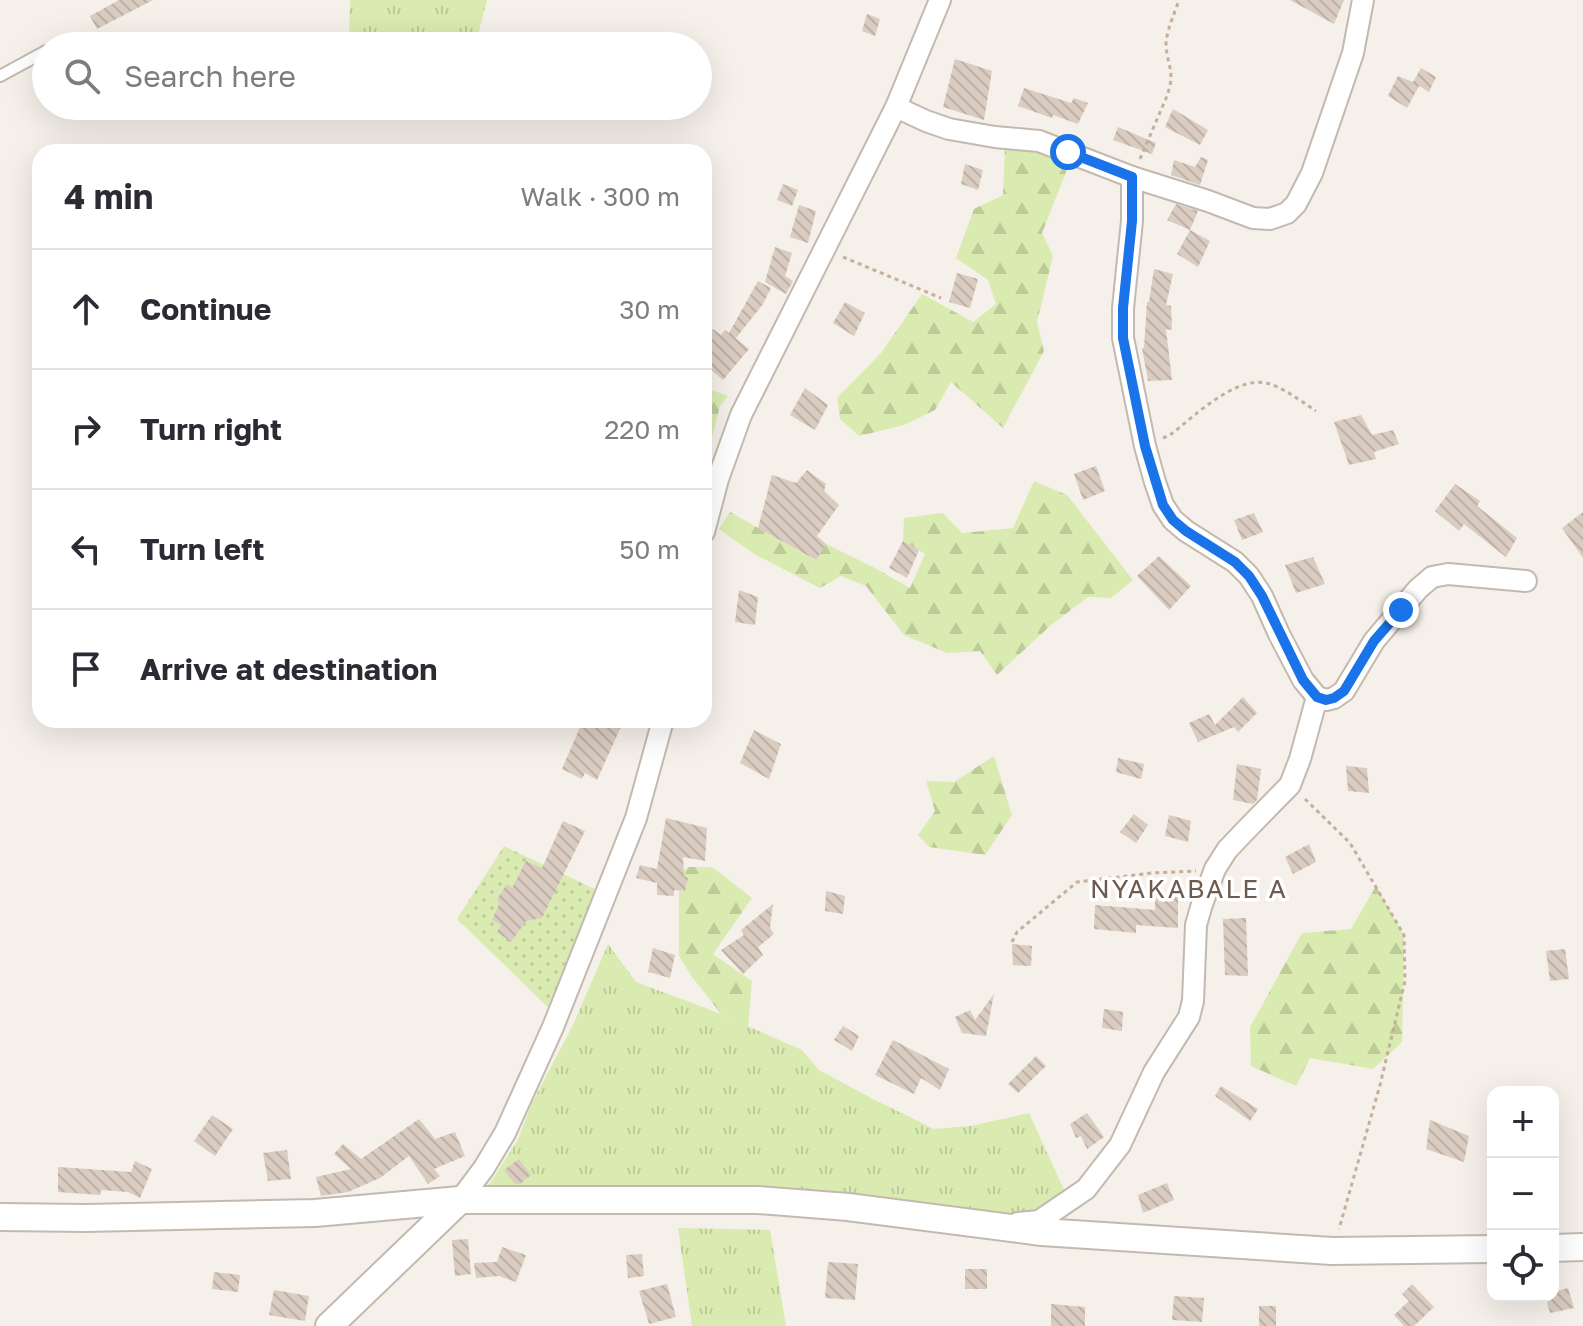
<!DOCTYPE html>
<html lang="en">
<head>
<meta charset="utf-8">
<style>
	body { margin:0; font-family:"Golos Text",sans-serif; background:#f2f2f3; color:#2b2b33 }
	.controls { position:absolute; right:24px; bottom:24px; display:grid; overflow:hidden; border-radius:16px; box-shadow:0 8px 32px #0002 }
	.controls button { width:72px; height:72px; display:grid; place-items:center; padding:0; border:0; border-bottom:2px solid #e1e1e2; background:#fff; color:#2b2b33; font:40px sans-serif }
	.stop { position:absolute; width:24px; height:24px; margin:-18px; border:6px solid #1a73e8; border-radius:50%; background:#fff }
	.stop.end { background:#1a73e8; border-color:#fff; box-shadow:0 2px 8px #0008 }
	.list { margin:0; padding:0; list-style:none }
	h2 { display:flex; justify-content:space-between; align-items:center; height:104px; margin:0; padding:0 32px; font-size:34px }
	h2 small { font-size:26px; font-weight:400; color:#7c7c81 }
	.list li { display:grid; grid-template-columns:52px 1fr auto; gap:24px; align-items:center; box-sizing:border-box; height:120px; padding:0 32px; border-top:2px solid #e1e1e2 }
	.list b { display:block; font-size:30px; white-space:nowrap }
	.list em { font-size:26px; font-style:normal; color:#7c7c81 }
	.icon { flex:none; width:44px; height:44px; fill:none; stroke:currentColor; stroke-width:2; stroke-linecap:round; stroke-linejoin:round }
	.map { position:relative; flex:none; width:1583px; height:1326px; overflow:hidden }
	.search { position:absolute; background:#fff; box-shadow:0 8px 32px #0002; left:32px; top:32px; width:680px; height:88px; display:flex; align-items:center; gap:20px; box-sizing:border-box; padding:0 28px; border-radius:44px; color:#7c7c81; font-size:30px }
	.panel { position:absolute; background:#fff; box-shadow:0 8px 32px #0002; left:32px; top:144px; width:680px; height:584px; border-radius:24px }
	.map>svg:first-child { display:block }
</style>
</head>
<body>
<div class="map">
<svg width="1583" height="1326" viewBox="0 0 1583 1326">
	<defs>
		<pattern id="grass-tufts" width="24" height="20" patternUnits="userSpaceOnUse" patternTransform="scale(2)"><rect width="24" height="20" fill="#daebb1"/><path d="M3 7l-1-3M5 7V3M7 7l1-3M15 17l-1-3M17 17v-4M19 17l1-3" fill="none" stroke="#bdcb99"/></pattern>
		<pattern id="forest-firs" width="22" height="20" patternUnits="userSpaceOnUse" patternTransform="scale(2)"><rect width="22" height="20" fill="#daebb1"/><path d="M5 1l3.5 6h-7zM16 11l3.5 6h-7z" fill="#bdcb99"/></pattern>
		<pattern id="garden-dots" width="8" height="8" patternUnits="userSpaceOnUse" patternTransform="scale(2)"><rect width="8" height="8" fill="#daebb1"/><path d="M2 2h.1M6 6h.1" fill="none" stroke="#bdcb99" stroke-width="1.8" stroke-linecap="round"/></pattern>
		<pattern id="building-back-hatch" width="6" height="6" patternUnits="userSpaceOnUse" patternTransform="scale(2)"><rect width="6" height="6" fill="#dbccc1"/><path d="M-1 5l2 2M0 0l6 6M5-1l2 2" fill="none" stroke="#bdb0a6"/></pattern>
	</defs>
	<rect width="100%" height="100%" fill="#f5f0e9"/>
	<g fill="url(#grass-tufts)">
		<polygon points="350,0 487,0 475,46 349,46"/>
		<polygon points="374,106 460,106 457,116"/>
		<polygon points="608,944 636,982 711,1010 802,1050 819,1070 873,1099 934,1129 970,1126 1029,1113 1065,1192 1049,1215 992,1236 766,1203 477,1203 518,1140 531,1105 572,1027"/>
		<polygon points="678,1228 770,1230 786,1326 692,1326"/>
	</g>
	<g fill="url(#forest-firs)">
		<polygon points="1005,144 1077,144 1042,233 1053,256 1037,322 1044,351 1003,428 951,382 935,410 904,425 859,436 840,419 837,398 881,353 922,294 973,322 996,304 988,280 956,258 974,209 1003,195"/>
		<polygon points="704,387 728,396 720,406 704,470"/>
		<polygon points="1034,481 1067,495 1133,580 1111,598 1088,597 1051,625 997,675 980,651 947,653 904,635 866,586 841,576 820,588 754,554 719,529 730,512 815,560 826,544 875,568 910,588 925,554 903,541 904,518 943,513 962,533 1013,528"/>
		<polygon points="994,756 1012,815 985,855 929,847 918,835 935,811 926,781 954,782"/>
		<polygon points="688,867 712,867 752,898 713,954 752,981 748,1027 722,1015 692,977 679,956 679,874"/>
		<polygon points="1376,886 1404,935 1402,1042 1373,1069 1310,1058 1296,1086 1251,1066 1250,1027 1302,933 1351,929"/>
	</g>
	<polygon fill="url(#garden-dots)" points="504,846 601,892 553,1012 457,919"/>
	<g fill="url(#building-back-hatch)">
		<polygon points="119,0 153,0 97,29 90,16"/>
		<polygon points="1290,0 1344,0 1334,24"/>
		<polygon points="867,14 880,19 875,36 862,31"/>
		<polygon points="955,59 992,71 984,120 943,107"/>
		<polygon points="1421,68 1436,77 1429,92 1419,86 1407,108 1388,96 1398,76 1413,82"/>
		<polygon points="1024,88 1071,103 1074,98 1088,103 1078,124 1053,115 1052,118 1018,106"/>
		<polygon points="1173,109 1208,130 1200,145 1165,127"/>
		<polygon points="1118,127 1156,143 1152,154 1113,140"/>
		<polygon points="1201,157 1208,160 1200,185 1171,175 1174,160 1195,167"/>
		<polygon points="965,164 983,170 978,190 961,184"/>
		<polygon points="783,184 798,190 792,206 777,200"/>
		<polygon points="1176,204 1198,211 1190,230 1167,220"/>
		<polygon points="799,205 816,211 808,243 790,237"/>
		<polygon points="1190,230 1210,241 1198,267 1177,254"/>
		<polygon points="775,247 792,253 785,276 793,281 786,294 765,282"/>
		<polygon points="1154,269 1173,274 1166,305 1171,306 1172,330 1166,329 1172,380 1148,381 1142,348 1144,348 1147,302 1149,302"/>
		<polygon points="957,273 978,279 970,308 949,302"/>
		<polygon points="758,281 771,288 763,304 736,338 733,336 749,349 723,380 704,364 704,340 713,329 721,335 725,330 729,333"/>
		<polygon points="845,302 865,313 854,336 833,323"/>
		<polygon points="805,388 828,405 815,430 790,415"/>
		<polygon points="1361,415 1372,435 1393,430 1399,444 1374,452 1376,459 1349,465 1334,422"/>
		<polygon points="1096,466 1105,491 1083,500 1074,474"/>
		<polygon points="807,470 826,484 824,491 839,505 817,536 826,544 816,560 758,528 772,475 796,483"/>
		<polygon points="1455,484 1480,501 1477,506 1517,538 1506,557 1464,524 1459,531 1435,511"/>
		<polygon points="1583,512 1583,558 1562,528"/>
		<polygon points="1254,513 1263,532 1242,540 1234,520"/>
		<polygon points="903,541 919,550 907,578 889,568"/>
		<polygon points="1159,556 1191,586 1169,610 1137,576"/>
		<polygon points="1313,557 1325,584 1296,593 1285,565"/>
		<polygon points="739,590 758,597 755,625 735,622"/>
		<polygon points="1243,697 1257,713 1238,732 1234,727 1198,742 1189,723 1209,714 1215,725"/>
		<polygon points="583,720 624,720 597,780 585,773 582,779 562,769"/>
		<polygon points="754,730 781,744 769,779 740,763"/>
		<polygon points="1118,758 1144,764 1141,779 1116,772"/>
		<polygon points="1237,764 1261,769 1257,800 1253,804 1233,800"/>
		<polygon points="1346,766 1367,768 1369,793 1348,791"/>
		<polygon points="1134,814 1148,825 1136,843 1120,832"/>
		<polygon points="1169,815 1191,821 1188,842 1165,836"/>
		<polygon points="666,818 707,828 705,861 683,857 684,876 688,878 685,891 674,890 674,896 657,895 657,883 636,878 640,865 657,869"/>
		<polygon points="563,821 585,831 542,918 526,921 511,942 497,932 501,925 492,920 500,902 497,899 507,884 512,888 526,861 542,868"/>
		<polygon points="1309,844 1316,862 1293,874 1285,857"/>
		<polygon points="826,891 845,896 843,914 825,911"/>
		<polygon points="1155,894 1178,897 1178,928 1136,925 1136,933 1094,929 1095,905 1155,910"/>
		<polygon points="773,904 770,928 774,934 758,947 763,955 743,974 721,950 744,935 741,930"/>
		<polygon points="1246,918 1248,976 1225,975 1223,919"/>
		<polygon points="1012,944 1032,946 1031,966 1013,965"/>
		<polygon points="653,948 675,955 670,978 648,972"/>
		<polygon points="1565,949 1569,979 1550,981 1546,951"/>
		<polygon points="994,994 986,1036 962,1033 955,1017 970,1010 975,1020"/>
		<polygon points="1104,1009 1123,1012 1122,1031 1102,1028"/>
		<polygon points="843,1026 859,1036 852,1051 834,1040"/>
		<polygon points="893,1040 949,1069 940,1090 921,1078 914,1094 875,1075"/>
		<polygon points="1036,1056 1046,1066 1018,1093 1008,1084"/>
		<polygon points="1221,1086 1258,1109 1250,1121 1215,1096"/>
		<polygon points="1087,1113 1104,1137 1087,1149 1081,1136 1076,1138 1070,1124"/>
		<polygon points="212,1115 233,1129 215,1156 194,1141"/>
		<polygon points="419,1119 435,1139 455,1132 465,1156 434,1169 440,1176 428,1184 409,1156 380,1178 348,1192 321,1196 316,1177 351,1169 334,1154 343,1144 361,1159"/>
		<polygon points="1430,1120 1469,1136 1464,1162 1426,1149"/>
		<polygon points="287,1150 291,1179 268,1181 263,1153"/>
		<polygon points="519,1159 531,1175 520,1184 515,1184 504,1170"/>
		<polygon points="135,1161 152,1169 140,1198 128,1192 101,1190 100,1195 58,1192 58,1167 131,1172"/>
		<polygon points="1167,1183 1174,1200 1143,1213 1138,1195"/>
		<polygon points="468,1239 471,1274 455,1276 452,1240"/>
		<polygon points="502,1247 526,1255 516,1282 499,1276 476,1278 474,1263 497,1262"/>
		<polygon points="642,1254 644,1276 628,1278 626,1255"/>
		<polygon points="828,1262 858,1264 855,1300 825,1298"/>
		<rect x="965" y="1269" width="22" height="20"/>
		<polygon points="214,1272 240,1275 238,1292 212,1289"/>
		<polygon points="667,1284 676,1317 649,1324 639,1291"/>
		<polygon points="1412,1284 1434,1307 1414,1326 1404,1326 1394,1315 1409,1301 1402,1294"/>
		<polygon points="1568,1288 1574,1308 1550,1313 1545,1296 1553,1296 1553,1292"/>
		<polygon points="274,1290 309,1296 305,1321 269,1315"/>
		<polygon points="1174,1296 1204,1298 1202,1322 1172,1320"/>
		<polygon points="1051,1304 1085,1307 1085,1326 1051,1326"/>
		<rect x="1259" y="1306" width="17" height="20"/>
	</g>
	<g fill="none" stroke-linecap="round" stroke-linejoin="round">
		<defs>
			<polyline id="service" points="0,76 46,51"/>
			<g id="minor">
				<polyline points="896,107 926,121 949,129 995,137 1039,141 1132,177 1208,201 1253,218 1270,219 1287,213 1296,204 1312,173 1353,53 1363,0"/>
				<polyline points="1132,177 1132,221 1123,308 1123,338 1145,446 1155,482 1163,505 1173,520 1186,531 1235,562 1249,576 1262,596 1279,634 1303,680 1317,697 1326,700 1334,698 1344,691 1374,641 1418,589 1432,577 1448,574 1526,581"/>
				<polyline points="704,532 718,479 741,415 896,107 940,0"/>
				<polyline points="460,1200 484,1168 505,1133 553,1027 636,818 663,720"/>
				<polyline points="1018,1223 1039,1221 1086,1189 1120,1145 1154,1072 1189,1017 1193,1001 1196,925 1202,904 1215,869 1227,850 1245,831 1290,785 1300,759 1317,697"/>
			</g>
			<g id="tertiary">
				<polyline points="0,1217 86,1218 315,1213 460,1200 758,1200 848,1207 1042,1232 1332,1251 1493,1249"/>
				<polyline points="1553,1248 1583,1247"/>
				<polyline points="329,1326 460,1200"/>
			</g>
		</defs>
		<use href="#service" stroke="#c4b9ae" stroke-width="14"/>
		<use href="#minor" stroke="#c4b9ae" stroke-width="24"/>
		<use href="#tertiary" stroke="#c4b9ae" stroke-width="30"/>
		<g stroke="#c4af9c" stroke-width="3" stroke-dasharray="4 4" stroke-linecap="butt">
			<path d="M1140 159 1167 96C1169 90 1171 83 1171 77 1171 66 1166 56 1166 44 1167 29 1174 15 1179 0"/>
			<polyline points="843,257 941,298"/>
			<path d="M1163 438 1170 435C1195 416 1239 371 1273 385 1288 391 1302 402 1316 411"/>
			<polyline points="1305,799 1350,843 1404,935 1405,981 1380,1085 1339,1229"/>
			<polyline points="1012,942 1017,932 1077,882 1152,873 1196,871"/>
		</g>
		<use href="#service" stroke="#fff" stroke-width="10"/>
		<use href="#minor" stroke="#fff" stroke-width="20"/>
		<use href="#tertiary" stroke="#fff" stroke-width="26"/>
	</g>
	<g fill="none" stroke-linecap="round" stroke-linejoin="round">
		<polyline stroke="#1a73e8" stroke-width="10" points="1068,152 1132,177 1132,221 1123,308 1123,338 1145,446 1163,505 1173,520 1186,531 1235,562 1249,576 1262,596 1303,680 1317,697 1326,700 1334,698 1344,691 1374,641 1401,610"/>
	</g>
	<g text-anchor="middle" stroke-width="7" stroke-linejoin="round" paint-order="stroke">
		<g font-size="26" letter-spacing="2" fill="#6d5b4e" stroke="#fff">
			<text x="1189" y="898">NYAKABALE A</text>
		</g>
	</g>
</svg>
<div class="controls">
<button>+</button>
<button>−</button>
<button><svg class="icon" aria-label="locate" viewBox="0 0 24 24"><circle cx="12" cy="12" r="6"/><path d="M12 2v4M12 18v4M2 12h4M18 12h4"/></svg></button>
</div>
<div class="stop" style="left:1068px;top:152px"></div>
<div class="stop end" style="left:1401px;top:610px"></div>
<div class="search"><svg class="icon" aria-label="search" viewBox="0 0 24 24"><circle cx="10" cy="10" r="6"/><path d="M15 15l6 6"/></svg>Search here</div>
<section class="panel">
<h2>4 min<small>Walk · 300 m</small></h2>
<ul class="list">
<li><svg class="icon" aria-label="ahead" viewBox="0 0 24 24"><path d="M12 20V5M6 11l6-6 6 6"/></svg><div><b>Continue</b></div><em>30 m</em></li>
<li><svg class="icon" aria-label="right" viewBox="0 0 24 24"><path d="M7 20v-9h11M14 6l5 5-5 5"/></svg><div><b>Turn right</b></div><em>220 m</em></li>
<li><svg class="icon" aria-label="left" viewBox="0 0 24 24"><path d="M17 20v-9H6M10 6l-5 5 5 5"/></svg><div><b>Turn left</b></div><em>50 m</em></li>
<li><svg class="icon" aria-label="arrive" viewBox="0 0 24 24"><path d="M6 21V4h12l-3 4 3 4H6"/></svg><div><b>Arrive at destination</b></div></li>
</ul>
</section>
</div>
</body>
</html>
